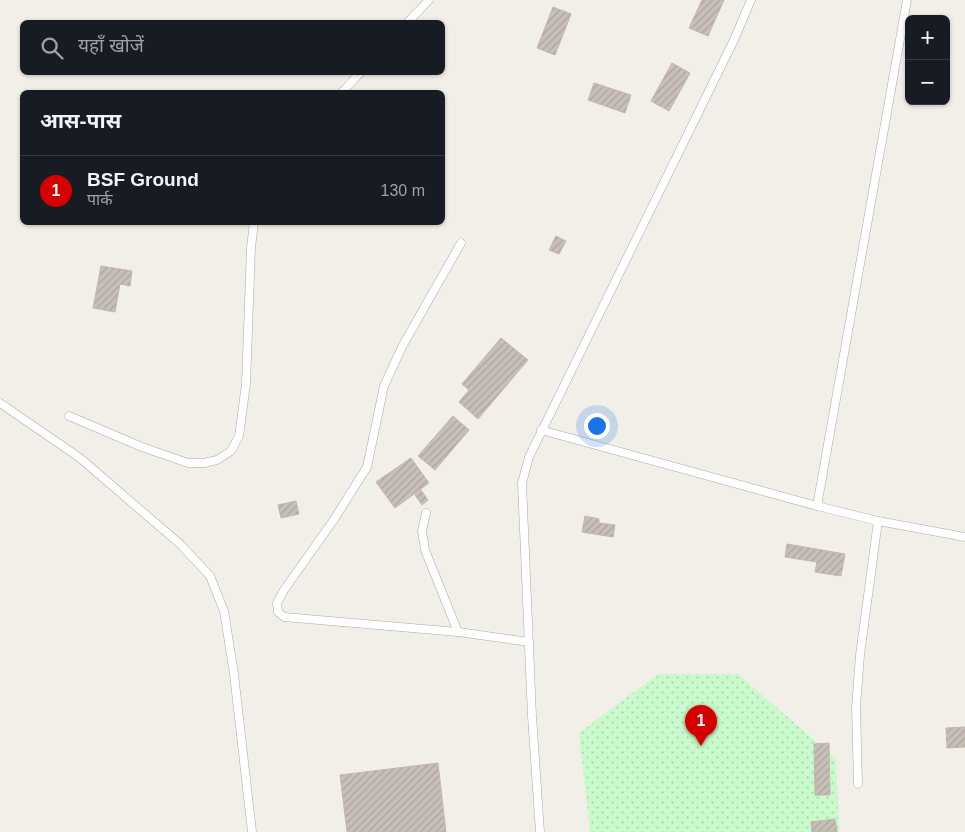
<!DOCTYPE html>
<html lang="hi">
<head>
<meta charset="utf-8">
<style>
	body { margin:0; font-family:Arial,"Noto Sans Devanagari",sans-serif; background:#20242c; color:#f1f3f6 }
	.controls { position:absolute; right:15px; top:15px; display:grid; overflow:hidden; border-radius:8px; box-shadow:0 1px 4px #0004 }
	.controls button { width:45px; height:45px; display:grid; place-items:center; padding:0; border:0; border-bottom:1px solid #363941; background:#171b24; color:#f1f3f6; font:25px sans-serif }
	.you { position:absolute; left:596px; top:425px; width:18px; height:18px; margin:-12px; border:4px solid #fff; border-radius:50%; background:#1a73e8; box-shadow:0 0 0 8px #1a73e833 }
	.badge { display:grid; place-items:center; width:32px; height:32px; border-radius:50%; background:#d40000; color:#fff; font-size:16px; font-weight:700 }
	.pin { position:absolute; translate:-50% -41px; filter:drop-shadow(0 1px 2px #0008) }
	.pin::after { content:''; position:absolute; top:26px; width:18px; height:15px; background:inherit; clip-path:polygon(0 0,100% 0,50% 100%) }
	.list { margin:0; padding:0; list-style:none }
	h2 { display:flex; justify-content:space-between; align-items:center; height:65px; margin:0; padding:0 20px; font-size:21px }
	h2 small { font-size:16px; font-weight:400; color:#9ea1a6 }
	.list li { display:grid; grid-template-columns:32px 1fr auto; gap:15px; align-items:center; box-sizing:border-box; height:70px; padding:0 20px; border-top:1px solid #363941 }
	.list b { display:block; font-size:19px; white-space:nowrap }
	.list p { margin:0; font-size:16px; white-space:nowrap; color:#9ea1a6 }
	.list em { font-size:16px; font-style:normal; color:#9ea1a6 }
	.icon { flex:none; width:28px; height:28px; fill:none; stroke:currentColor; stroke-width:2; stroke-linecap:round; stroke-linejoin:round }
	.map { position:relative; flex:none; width:965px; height:832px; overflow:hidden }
	.search { position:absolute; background:#171b24; box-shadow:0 1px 4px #0004; left:20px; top:20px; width:425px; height:55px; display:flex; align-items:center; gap:12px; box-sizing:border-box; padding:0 18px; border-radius:8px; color:#9ea1a6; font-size:19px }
	.panel { position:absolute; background:#171b24; box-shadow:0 1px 4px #0004; left:20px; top:90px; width:425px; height:135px; border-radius:8px }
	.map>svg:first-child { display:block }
</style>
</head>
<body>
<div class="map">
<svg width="965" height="832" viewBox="0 0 965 832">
	<defs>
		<pattern id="park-dots" width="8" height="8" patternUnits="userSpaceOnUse" patternTransform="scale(1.25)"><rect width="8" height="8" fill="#c8facc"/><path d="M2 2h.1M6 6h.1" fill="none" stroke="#acd6af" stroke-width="1.8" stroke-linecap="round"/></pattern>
		<pattern id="building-hatch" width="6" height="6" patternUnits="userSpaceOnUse" patternTransform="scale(1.25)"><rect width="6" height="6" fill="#c7bfb8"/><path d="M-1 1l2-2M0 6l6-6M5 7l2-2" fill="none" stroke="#aba49e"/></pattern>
	</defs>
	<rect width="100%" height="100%" fill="#f2efe9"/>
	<polygon fill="url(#park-dots)" points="658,674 738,674 836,759 839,832 590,832 579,733"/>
	<g fill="url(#building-hatch)" stroke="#c4b6ab">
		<polygon points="702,0 724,0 708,36 689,28"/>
		<polygon points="553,7 571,14 555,55 537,48"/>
		<polygon points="672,63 690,73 669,111 651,101"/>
		<polygon points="594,83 631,95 625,113 588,100"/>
		<polygon points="556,236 566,241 559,254 549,250"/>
		<polygon points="101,266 132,271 130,286 120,284 115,312 93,308"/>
		<polygon points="501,338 528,360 478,419 459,402 469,390 462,384"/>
		<polygon points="453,416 469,430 435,470 418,456"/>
		<polygon points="411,458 429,483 395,508 376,482"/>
		<polygon points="421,490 428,500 422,505 415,495"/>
		<polygon points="296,501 299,514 281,518 278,505"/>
		<polygon points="585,516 599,519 599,523 615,525 613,537 582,532"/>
		<polygon points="787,544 845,554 841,576 815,572 817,562 785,557"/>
		<polygon points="965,727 965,747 947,748 946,728"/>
		<polygon points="829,743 830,795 815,795 814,744"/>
		<polygon points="438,763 446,832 347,832 340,775"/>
		<polygon points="835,819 837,832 812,832 811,822"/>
	</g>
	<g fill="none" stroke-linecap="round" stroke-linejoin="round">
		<defs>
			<g id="lane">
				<polyline points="408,22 429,0"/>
				<polyline points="342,92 361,72"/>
				<polyline points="461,243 403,345 384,386 367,467 333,521 284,590 277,603 278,612 284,617 458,632 529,642"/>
				<polyline points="0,403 80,458 180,544 210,576 224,611 234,674 252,832"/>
				<polyline points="69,416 142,447 188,463 204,463 217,460 231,451 239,436 246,384 251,248 254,222"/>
				<polyline points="541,430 817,506 878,521 965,537"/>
				<polyline points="817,506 907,0"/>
				<polyline points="426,513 422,531 425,550 458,632"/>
				<polyline points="858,784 856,707 860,655 878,521"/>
				<polyline points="540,832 532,716 522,483 529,457 734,40 751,0"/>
			</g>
		</defs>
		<use href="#lane" stroke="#a9a9a9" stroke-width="9"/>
		<use href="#lane" stroke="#fff" stroke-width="8"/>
	</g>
</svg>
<div class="controls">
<button>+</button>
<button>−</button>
</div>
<div class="you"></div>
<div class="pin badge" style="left:701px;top:746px">1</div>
<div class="search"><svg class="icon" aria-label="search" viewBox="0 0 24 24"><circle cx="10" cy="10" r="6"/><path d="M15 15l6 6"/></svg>यहाँ खोजें</div>
<section class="panel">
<h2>आस-पास<small></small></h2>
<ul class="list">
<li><span class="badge">1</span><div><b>BSF Ground</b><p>पार्क</p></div><em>130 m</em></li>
</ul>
</section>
</div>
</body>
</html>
